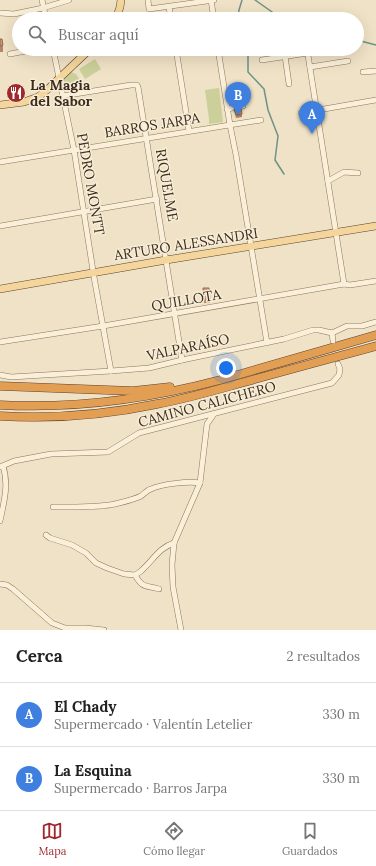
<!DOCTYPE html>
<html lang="es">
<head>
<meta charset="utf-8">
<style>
	body { margin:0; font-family:Lora,serif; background:#f2f2f2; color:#222 }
	.you { position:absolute; left:226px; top:368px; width:14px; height:14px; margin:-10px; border:3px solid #fff; border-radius:50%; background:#1a73e8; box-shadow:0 0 0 6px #1a73e833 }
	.badge { display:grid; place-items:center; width:26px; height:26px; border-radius:50%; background:#9f282c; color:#fff; font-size:13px; font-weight:700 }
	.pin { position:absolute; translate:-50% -33px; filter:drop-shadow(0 1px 2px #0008) }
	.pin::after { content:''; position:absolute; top:21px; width:14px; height:12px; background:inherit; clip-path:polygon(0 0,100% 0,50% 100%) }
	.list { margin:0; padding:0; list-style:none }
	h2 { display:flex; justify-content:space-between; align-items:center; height:52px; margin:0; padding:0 16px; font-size:17px }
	h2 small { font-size:13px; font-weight:400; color:#767676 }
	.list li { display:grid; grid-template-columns:26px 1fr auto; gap:12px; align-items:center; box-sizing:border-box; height:64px; padding:0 16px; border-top:1px solid #e0e0e0 }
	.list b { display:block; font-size:15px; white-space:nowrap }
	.list p { margin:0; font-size:13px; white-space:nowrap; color:#767676 }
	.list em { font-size:13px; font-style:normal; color:#767676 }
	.icon { flex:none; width:22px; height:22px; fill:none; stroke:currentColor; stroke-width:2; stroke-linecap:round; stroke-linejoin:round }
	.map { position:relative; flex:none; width:376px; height:630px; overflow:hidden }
	.search { position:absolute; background:#fff; box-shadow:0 4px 16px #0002; left:12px; right:12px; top:12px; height:44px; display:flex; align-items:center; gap:10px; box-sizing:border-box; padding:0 14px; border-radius:22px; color:#767676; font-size:15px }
	.sheet { height:180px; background:#fff }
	nav { display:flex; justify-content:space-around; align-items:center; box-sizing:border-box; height:56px; border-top:1px solid #e0e0e0; background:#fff; font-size:11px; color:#767676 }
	nav a { display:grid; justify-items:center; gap:2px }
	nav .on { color:#9f282c }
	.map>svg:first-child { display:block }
</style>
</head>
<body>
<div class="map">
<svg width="376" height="630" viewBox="0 0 376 630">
	<rect width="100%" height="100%" fill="#f0e2c6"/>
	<g fill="#cbcf99">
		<polygon points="95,59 101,69 85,79 79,69"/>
		<path d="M71 72 76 74 82 83 75 89C66 89 65 89 63 80Z"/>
		<polygon points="219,88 223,122 209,124 209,119 205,90"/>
	</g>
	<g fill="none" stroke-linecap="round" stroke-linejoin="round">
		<g stroke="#6d9388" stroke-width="1.5">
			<polyline points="255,0 282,19"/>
			<polyline points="238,19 239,10 242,0"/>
			<polyline points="357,40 376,45"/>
			<polyline points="248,49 248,72 264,89 268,110 278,136 275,160 284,174"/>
		</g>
		<defs>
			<g id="minor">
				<polyline points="42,0 46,19"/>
				<polyline points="148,0 149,9 214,0"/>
				<polyline points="211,0 214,19"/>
				<polyline points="169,7 171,19"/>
				<polyline points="0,13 14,14 43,8 69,0"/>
				<polyline points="53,49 74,150 94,277 111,371"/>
				<polyline points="176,49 189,131"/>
				<polyline points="218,49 230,125 236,155 267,343"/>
				<polyline points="284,49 289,84"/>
				<polyline points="307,49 344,284"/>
				<polyline points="10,54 36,49"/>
				<polyline points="262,60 308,53"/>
				<polyline points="310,67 348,61"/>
				<polyline points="363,72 376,71"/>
				<polyline points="62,96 131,85 137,85 138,87 182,360"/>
				<polyline points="227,109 243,106"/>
				<polyline points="301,113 376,100"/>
				<polyline points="0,162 261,120"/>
				<polyline points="328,181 344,172 358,173"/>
				<polyline points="0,226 157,199"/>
				<polyline points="332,333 333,341"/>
				<polyline points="0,342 103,326 344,284 350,285 376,281"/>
				<polyline points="0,375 11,377 111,371 149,368 182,360 284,339 313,330 319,330 332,333 347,326 362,326 376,322"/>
				<polyline points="0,467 14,461 51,454 108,452 139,433 332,383 339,375 340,369 338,364"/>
				<path d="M53 507C72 507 96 508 115 504 123 502 133 500 141 496 144 494 147 490 151 489 162 484 188 481 200 483"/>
				<path d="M0 521C4 502 9 484 3 466"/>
				<path d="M46 535 50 538 72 545 86 553 96 563 107 568 124 574 135 575C143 589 146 585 159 589"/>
				<path d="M135 575C138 573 141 572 143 569 153 560 160 547 174 543"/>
				<polyline points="0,584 7,585 13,589 52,623 65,628 85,628 104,630"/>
				<polyline points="181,630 173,587 172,565 174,543 200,483 207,424 214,414"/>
			</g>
			<g id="major">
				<polyline points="116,19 120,7 121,0"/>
				<polyline points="0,105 24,102 38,97 48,89 90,49"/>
				<polyline points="0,289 166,260 376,226"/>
			</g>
			<g id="highway">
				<polyline points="0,386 133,391 170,387"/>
				<path d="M0 405C74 409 148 399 220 380L376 335"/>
				<path d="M0 416C52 419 105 415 157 404 191 398 225 387 259 378 298 367 337 357 376 346"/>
			</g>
		</defs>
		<use href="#minor" stroke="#8d745a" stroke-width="6"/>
		<use href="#major" stroke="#5b422f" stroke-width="8"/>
		<use href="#highway" stroke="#5b422f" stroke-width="9"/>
		<use href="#minor" stroke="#faf0da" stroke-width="5"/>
		<use href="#major" stroke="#f4d69d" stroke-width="7"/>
		<use href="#highway" stroke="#e29f54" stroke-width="8"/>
	</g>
	<g fill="#b38569">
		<polygon points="0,39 3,45 3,52 0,52"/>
		<polygon points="234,109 239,109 242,114 242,117 236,118"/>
		<polygon points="203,288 210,300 210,303 204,303"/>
	</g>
	<g fill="#d09b7a" stroke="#926c55">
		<polygon points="0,39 2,39 3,45 0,46"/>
		<polygon points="239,108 239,109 241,109 242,114 236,115 234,109"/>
		<polygon points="203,288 209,288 210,300 204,300"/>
	</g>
	<defs>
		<symbol id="restaurant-disc" viewBox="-11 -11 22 22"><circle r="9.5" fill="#9f282c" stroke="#f7edd6"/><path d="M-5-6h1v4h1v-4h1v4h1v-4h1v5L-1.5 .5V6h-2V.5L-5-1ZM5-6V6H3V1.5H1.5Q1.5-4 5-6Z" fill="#fff"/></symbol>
	</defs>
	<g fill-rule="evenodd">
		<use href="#restaurant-disc" x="5" y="82" width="22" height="22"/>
	</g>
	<g text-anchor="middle" stroke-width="3" stroke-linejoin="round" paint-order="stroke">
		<g font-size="14" font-weight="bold" fill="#3c2c1f" stroke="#f7edd6" text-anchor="start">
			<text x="30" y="90">La Magia<tspan x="30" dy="16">del Sabor</tspan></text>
		</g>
		<g font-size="14" fill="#3c2c1f" stroke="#f7edd6">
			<text transform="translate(152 125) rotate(-9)" y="5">BARROS JARPA</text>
			<text transform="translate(91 184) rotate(80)" y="5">PEDRO MONTT</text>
			<text transform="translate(167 185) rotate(80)" y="5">RIQUELME</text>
			<text transform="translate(186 244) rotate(-9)" y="5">ARTURO ALESSANDRI</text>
			<text transform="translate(186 300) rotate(-10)" y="5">QUILLOTA</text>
			<text transform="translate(188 347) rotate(-12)" y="5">VALPARAÍSO</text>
			<text transform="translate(207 404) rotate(-15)" y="5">CAMINO CALICHERO</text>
		</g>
	</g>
</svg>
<div class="you"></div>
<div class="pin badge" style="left:312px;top:134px;background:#3f7fe0">A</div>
<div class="pin badge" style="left:238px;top:115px;background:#3f7fe0">B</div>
<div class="search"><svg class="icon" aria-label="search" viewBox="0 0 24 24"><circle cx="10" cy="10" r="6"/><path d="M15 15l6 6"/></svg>Buscar aquí</div>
</div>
<section class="sheet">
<h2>Cerca<small>2 resultados</small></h2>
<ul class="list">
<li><span class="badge" style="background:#3f7fe0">A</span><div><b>El Chady</b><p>Supermercado · Valentín Letelier</p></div><em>330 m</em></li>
<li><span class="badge" style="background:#3f7fe0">B</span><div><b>La Esquina</b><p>Supermercado · Barros Jarpa</p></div><em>330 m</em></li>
</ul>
</section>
<nav>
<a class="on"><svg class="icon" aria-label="map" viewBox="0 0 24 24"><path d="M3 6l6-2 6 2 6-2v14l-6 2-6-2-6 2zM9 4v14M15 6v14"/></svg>Mapa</a>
<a><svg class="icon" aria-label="directions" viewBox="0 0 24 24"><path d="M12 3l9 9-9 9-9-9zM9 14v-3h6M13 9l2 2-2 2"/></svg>Cómo llegar</a>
<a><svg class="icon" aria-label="saved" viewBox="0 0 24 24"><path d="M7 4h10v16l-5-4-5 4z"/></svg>Guardados</a>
</nav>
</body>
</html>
